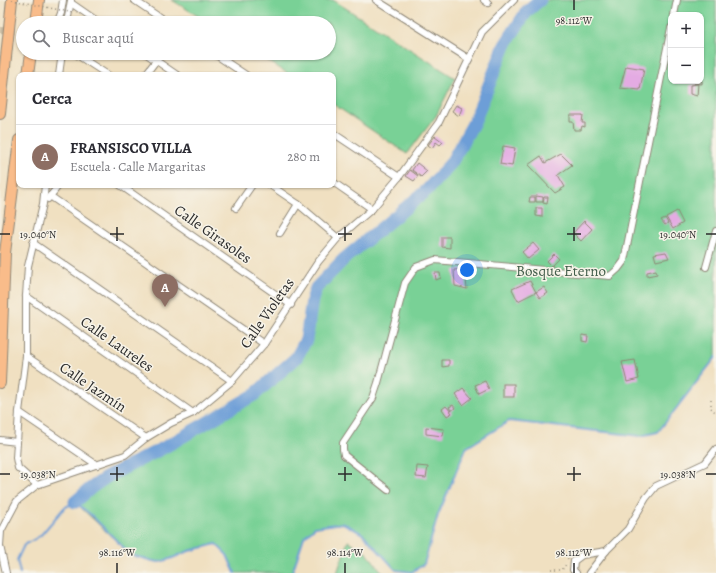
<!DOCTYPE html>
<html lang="es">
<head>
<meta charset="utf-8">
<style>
	body { margin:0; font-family:Alegreya,serif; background:#f2f2f3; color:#2b2b33 }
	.controls { position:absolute; right:12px; top:12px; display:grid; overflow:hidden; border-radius:8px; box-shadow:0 1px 3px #0004 }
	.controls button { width:36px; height:36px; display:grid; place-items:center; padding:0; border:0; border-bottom:1px solid #e1e1e2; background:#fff; color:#2b2b33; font:20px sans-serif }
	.you { position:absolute; left:467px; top:270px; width:14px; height:14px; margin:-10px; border:3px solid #fff; border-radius:50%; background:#1a73e8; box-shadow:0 0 0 6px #1a73e833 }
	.badge { display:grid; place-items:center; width:26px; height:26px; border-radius:50%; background:#d1495b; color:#fff; font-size:13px; font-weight:700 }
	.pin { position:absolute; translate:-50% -33px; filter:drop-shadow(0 1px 2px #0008) }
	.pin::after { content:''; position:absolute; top:21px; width:14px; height:12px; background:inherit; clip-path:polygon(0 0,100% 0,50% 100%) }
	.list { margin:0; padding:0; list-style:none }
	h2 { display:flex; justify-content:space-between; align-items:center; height:52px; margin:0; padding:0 16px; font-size:17px }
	h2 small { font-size:13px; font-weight:400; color:#7c7c81 }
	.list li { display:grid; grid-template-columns:26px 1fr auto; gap:12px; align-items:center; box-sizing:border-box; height:64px; padding:0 16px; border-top:1px solid #e1e1e2 }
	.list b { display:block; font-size:15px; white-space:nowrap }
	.list p { margin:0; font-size:13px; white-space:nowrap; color:#7c7c81 }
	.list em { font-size:13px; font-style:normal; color:#7c7c81 }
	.icon { flex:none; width:22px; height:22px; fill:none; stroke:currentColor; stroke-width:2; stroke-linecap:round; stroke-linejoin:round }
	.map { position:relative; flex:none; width:716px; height:573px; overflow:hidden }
	.search { position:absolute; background:#fff; box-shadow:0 1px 3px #0004; left:16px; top:16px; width:320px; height:44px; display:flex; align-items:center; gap:10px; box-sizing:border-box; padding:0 14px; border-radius:22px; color:#7c7c81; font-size:15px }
	.panel { position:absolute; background:#fff; box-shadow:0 1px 3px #0004; left:16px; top:72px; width:320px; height:116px; border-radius:8px }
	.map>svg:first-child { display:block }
</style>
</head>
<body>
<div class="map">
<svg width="716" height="573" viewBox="0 0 716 573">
	<rect width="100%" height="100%" fill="#f7f3e8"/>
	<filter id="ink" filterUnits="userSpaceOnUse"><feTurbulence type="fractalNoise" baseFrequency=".025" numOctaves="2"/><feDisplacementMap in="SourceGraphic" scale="8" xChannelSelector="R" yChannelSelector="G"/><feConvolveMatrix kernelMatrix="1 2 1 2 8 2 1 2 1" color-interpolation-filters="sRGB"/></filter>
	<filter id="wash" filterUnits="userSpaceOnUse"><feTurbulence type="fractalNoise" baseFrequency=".012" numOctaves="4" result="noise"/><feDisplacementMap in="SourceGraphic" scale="16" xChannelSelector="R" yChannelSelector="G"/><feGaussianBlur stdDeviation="0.9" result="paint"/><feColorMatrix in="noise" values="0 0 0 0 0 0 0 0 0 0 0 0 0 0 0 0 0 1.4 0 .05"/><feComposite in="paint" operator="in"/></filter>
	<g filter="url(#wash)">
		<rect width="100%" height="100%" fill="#f0e0c1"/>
		<g fill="#79d196" stroke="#527e60" fill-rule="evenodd">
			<polygon points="172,0 333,0 455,78 436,116 407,154 333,104 333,75 290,75 256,53 329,53 329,23 209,23"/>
			<path d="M540 0H716V357L658 432 640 436 509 421 466 448 438 515 424 564 412 572 396 570 363 534 343 523 315 527 304 537 292 573H235L227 555 216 544 189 551 170 559 159 562 153 561 131 555 75 502 91 488 107 477 165 447 254 395 296 358 306 340 312 300 316 288 344 259 427 190 451 163 474 122 505 45 527 11ZM671 15H701V81H671Z"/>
			<polygon points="348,541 366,552 383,573 337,573"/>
		</g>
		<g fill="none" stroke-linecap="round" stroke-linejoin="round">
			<g stroke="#6d9ed7" stroke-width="2">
				<polyline points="20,573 17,560 24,545 40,536 64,508 75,502 90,514 131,555 153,561 159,562 170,559 189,551 216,544 227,555 235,573"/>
				<polyline points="292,573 304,537 315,527 343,523 363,534 396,570 412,572 424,564 438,515 466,448 509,421 640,436 658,432 716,357"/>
			</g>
			<polyline stroke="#6d9ed7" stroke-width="13" points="75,502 91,488 107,477 165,447 254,395 296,358 306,340 312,300 316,288 344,259 427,190 451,163 474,122 505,45 527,11 540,0"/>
		</g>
		<g id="blocks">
			<g fill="#e4abe3">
				<polygon points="626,66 644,69 640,90 620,88"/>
				<polygon points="694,81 702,81 702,84 694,83"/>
				<polygon points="698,84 697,96 690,94 690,85"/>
				<polygon points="456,105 462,108 459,116 452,111"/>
				<polygon points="570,115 583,115 582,123 585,123 585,127 582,126 581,130 574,130 573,122 570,122"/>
				<polygon points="435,136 443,142 440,145 436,142 432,148 428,145"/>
				<polygon points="503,146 515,148 512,166 500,164"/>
				<polygon points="561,154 572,165 558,175 565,187 555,193 528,165 541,156 545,163"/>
				<polygon points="417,163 427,171 421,177 412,170"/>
				<polygon points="410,170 418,176 414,181 406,176"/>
				<polygon points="536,196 543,197 543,202 536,202"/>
				<polygon points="530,197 535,197 535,202 529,202"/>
				<polygon points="544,197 548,197 547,204 543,203"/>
				<polygon points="536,208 542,208 542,217 536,216"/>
				<polygon points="677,211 683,223 673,229 666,217"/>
				<polygon points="665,218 668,223 665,225 661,220"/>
				<polygon points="584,221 592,229 581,241 573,233"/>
				<polygon points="442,237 450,237 450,248 442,247"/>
				<polygon points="533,243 539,250 528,259 522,252"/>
				<polygon points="666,252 669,258 656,261 654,254"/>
				<polygon points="554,254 559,259 552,266 547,261"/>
				<polygon points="465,269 467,289 455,286 454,270"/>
				<polygon points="656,270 657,274 647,276 647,272"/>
				<polygon points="435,273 440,273 441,278 436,280"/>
				<polygon points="530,281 536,292 518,301 512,289"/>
				<polygon points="544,287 548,293 540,298 536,292"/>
				<polygon points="582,335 588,336 587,342 582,341"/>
				<polygon points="442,360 449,360 449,366 442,367"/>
				<polygon points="635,360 639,379 627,382 622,362"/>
				<polygon points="485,381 489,389 479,394 475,385"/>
				<rect x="503" y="384" width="11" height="13"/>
				<polygon points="463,388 472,398 463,405 455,394"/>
				<polygon points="453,405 455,408 451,411 449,407"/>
				<polygon points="446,406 452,413 447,416 442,409"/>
				<polygon points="426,427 444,429 443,436 426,434"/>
				<polygon points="417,466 428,467 426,478 416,477"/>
			</g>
		</g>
	</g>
	<g filter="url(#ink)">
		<use href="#blocks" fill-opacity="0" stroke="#8e8676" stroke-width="1"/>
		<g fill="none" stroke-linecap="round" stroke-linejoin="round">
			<polyline stroke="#c9bca3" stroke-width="6" stroke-dasharray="6 3" stroke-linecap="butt" points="0,30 23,32"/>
			<defs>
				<g id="minor">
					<polyline points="134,0 168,23"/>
					<polyline points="376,0 469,59"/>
					<polyline points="484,0 488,3"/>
					<polyline points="71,3 100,23"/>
					<polyline points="674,15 677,0"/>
					<polyline points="57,23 61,13 63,0"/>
					<polyline points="67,23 71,0"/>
					<polyline points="74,53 108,75"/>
					<polyline points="145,53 177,75"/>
					<polyline points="213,53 246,75"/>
					<polyline points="59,75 62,53"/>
					<polyline points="145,75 162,53"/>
					<polyline points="333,133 399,177"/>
					<polyline points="333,182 372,209"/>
					<polyline points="120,185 291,305"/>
					<polyline points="270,185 298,204 338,238"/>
					<polyline points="50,196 264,344"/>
					<polyline points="48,199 59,185"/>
					<polyline points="236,208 252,185"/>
					<polyline points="280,233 298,204"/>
					<polyline points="33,243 232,381"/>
					<polyline points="706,267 716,231"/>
					<polyline points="26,296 193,413"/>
					<polyline points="26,356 146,438"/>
					<polyline points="19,412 97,465"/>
					<polyline points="0,440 17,442"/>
					<polyline points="37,485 18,468 16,458 19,412 26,356 26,296 28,266 43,204 45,185"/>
					<polyline points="388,490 344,455 343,449 343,443 373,398 378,383 405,283 416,267 435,260 610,276 618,269 624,261 671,28"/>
					<polyline points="6,573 0,546 1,531 17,501 37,485 125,455 146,438 171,423 193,413 232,381 264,344 318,262 338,238 372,209 399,177 439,122 482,32 514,0"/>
					<polyline points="576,573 573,570 574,561 582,555 606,551"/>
					<polyline points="589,573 606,551 628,529 646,498 656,486 705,463 716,449"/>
				</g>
				<g id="trunk">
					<polyline points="36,23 39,0"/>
					<polyline points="28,75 31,53"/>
					<polyline points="0,114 12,0"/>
					<polyline points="0,383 5,253 19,140"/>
				</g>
			</defs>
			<use href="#minor" stroke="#8e8676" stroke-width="8"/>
			<use href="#trunk" stroke="#8e8676" stroke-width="12"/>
			<g stroke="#8e8676" stroke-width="1.5" stroke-dasharray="1 3" stroke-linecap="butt">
				<polyline points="711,400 711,408 716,413"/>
				<polyline points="564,551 568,559"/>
				<polyline points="551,570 562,570 567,563"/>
			</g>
			<use href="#minor" stroke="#fff" stroke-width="6"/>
			<use href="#trunk" stroke="#f9bc8a" stroke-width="10"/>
			<polyline stroke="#8e8676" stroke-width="1.5" stroke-dasharray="1 3" stroke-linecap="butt" points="12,0 74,13"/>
		</g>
	</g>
	<path fill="none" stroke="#2b2b2b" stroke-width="1.5" d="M574 0V10M117 227V241M345 227V241M574 227V241M0 234H10M110 234H124M338 234H352M567 234H581M706 234H716M117 467V481M345 467V481M574 467V481M0 474H10M110 474H124M338 474H352M567 474H581M706 474H716M117 563V573M345 563V573M574 563V573"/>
	<g text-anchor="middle" stroke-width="3" stroke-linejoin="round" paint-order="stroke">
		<g font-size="15" fill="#2b2b2b" stroke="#f7f3e8">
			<text transform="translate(213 234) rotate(35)" y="5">Calle Girasoles</text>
			<text transform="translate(267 313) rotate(-55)" y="5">Calle Violetas</text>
			<text transform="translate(117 344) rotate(35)" y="5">Calle Laureles</text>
			<text transform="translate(93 387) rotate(34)" y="5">Calle Jazmín</text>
		</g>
		<g font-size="15" fill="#425d4b" stroke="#f7f3e8">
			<text x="561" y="276">Bosque Eterno</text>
		</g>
	</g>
	<g font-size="10" text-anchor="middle" fill="#2b2b2b" stroke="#f7f3e8" stroke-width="3" stroke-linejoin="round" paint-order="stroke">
		<text x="574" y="24">98.112°W</text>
		<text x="38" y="238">19.040°N</text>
		<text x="678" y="238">19.040°N</text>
		<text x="38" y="478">19.038°N</text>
		<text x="678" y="478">19.038°N</text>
		<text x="117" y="556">98.116°W</text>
		<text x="345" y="556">98.114°W</text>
		<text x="574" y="556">98.112°W</text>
	</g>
</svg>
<div class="controls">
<button>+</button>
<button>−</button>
</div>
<div class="you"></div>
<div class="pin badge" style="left:165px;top:307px;background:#8d6e63">A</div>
<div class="search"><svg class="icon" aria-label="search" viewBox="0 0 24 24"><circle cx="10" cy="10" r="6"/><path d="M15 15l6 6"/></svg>Buscar aquí</div>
<section class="panel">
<h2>Cerca<small></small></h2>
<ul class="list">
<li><span class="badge" style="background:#8d6e63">A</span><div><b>FRANSISCO VILLA</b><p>Escuela · Calle Margaritas</p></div><em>280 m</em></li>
</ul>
</section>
</div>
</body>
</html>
